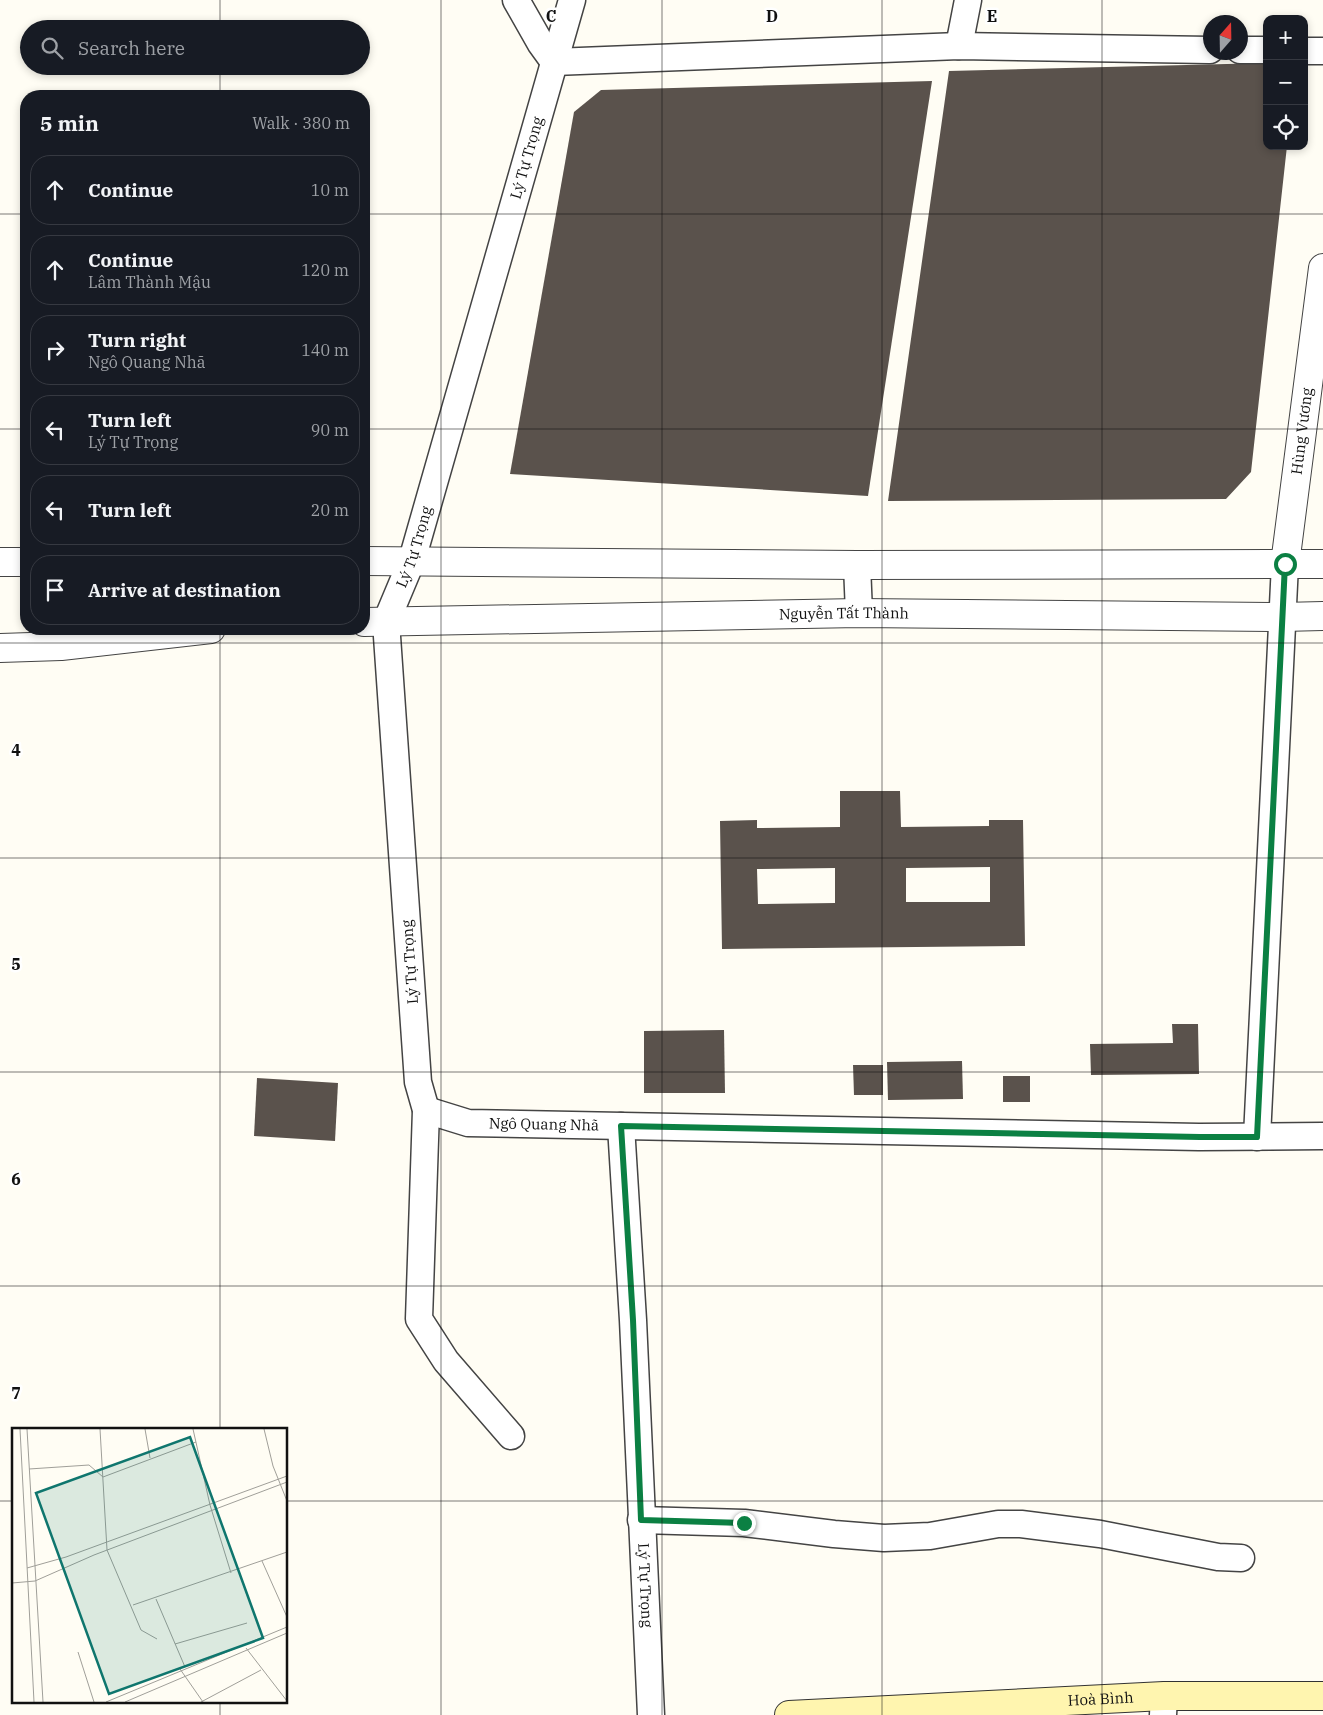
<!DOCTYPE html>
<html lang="en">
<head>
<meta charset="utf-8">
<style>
	body { margin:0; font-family:"IBM Plex Serif",serif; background:#20242c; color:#f1f3f6 }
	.controls { position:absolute; right:15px; top:15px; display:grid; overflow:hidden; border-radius:10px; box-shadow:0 2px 8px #0003 }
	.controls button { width:45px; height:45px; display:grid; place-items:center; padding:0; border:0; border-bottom:1px solid #363941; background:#171b24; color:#f1f3f6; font:25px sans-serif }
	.compass { position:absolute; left:1203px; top:15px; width:45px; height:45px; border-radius:50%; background:#171b24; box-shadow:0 2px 8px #0003; rotate:20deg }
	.stop { position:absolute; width:15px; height:15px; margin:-11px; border:4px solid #0b8043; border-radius:50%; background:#fff }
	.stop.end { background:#0b8043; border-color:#fff; box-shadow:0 1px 5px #0008 }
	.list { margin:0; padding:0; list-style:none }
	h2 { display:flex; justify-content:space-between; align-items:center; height:65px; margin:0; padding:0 20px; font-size:21px }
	h2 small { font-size:16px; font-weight:400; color:#9ea1a6 }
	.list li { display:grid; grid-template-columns:32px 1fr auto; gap:15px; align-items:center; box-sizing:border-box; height:70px; margin:0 10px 10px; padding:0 10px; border:1px solid #363941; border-radius:20px }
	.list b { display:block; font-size:19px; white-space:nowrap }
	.list p { margin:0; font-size:16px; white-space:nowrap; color:#9ea1a6 }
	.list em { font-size:16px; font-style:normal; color:#9ea1a6 }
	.icon { flex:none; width:28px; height:28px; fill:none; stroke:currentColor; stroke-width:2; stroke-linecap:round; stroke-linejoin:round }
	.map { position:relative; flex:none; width:1323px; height:1715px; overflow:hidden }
	.search { position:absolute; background:#171b24; box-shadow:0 2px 8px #0003; left:20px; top:20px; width:350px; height:55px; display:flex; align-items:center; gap:12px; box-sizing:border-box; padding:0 18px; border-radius:28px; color:#9ea1a6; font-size:19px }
	.panel { position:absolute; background:#171b24; box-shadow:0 2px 8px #0003; left:20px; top:90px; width:350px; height:545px; border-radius:20px }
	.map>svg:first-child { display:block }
</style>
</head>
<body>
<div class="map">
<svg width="1323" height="1715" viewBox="0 0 1323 1715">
	<rect width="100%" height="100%" fill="#fffdf4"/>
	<g fill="#5a524c" fill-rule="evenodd">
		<polygon points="1267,63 1267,146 1287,146 1251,472 1226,499 888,501 949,71"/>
		<polygon points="932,81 868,496 510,474 574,112 601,90"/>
		<path d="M840 791H900L901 827 989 826V820H1023L1025 946 722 949 720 821 757 820V828L840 827ZM990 867V902H906V868ZM835 868V903L758 904 757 869Z"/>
		<polygon points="1172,1024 1198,1024 1199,1074 1091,1075 1090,1044 1173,1043"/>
		<polygon points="724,1030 725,1093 644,1093 644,1031"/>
		<polygon points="962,1061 963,1099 888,1100 887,1062"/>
		<polygon points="853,1065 883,1065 883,1095 854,1095"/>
		<rect x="1003" y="1076" width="27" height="26"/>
		<polygon points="257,1078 338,1083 335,1141 254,1136"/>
	</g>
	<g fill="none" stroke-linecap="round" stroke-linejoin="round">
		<defs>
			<g id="minor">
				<polyline points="516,0 541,44 554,62 959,46 1210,50"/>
				<polyline points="959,46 968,0"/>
				<polyline points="1240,50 1267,50"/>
				<polyline points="1304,51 1323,51"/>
				<polyline points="857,565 859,613"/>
				<path id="s1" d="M426 1110 468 1123 1199 1137 1323 1136"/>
				<path id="s2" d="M621 1126 633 1320 651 1715"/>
				<polyline points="1257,1137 1285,564"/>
				<path id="s3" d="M511 1436 446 1361 419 1319 426 1110 418 1082 386 622 412 560 572 0"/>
				<polyline points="641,1520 744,1523 834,1534 884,1538 930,1536 998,1524 1021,1524 1100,1534 1218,1557 1241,1558"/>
				<polyline points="1163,1715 1164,1696"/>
			</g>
			<g id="tertiary">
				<polyline points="364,561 857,565 1323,564"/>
				<polyline points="0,562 26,562"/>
				<path id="s4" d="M1285 564 1323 268"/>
				<path id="s5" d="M364 622 859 613 1282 617 1323 616"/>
				<polyline points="0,648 61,646 211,629"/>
			</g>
			<g id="secondary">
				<path id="s6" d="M789 1715 1164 1696H1323"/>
			</g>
		</defs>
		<use href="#minor" stroke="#444" stroke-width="29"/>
		<use href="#tertiary" stroke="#444" stroke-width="30"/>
		<use href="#secondary" stroke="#333" stroke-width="30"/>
		<use href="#minor" stroke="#fff" stroke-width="26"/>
		<use href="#tertiary" stroke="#fff" stroke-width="28"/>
		<use href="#secondary" stroke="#fff5af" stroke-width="28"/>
	</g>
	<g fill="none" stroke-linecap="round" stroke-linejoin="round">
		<polyline stroke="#0b8043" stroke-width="6" points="744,1523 641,1520 633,1320 621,1126 1200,1137 1257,1137 1285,564"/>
	</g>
	<path fill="none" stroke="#111" stroke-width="1" stroke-opacity="0.55" d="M220 0V29M441 0V1715M662 0V1715M882 0V1715M1102 0V1715M220 66V96M0 214H26M364 214H1323M0 429H26M364 429H1323M220 629V1429M0 643H1323M0 858H1323M0 1072H1323M0 1286H1323M0 1501H14M286 1501H1323M220 1701V1715"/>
	<g text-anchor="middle" stroke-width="5" stroke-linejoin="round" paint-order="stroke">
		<g font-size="15" fill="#111" stroke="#fff">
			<text dy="5" stroke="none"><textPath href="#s3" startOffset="1334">Lý Tự Trọng</textPath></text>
			<text dy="5" stroke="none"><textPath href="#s4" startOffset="134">Hùng Vương</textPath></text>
			<text dy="5" stroke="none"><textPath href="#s3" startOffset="929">Lý Tự Trọng</textPath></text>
			<text dy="5" stroke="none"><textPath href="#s5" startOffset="480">Nguyễn Tất Thành</textPath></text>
			<text transform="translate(410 962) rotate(-94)" y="5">Lý Tự Trọng</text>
			<text dy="5" stroke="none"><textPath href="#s1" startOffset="120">Ngô Quang Nhã</textPath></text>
			<text dy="5" stroke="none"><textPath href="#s2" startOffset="460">Lý Tự Trọng</textPath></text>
			<text dy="5" stroke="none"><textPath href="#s6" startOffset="312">Hoà Bình</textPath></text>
		</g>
	</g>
	<g transform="translate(12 1428)">
		<rect width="275" height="275" fill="#fffdf4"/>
		<path fill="none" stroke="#a09f99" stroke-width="1" d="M8 1 22 274M15 1 31 274M88 1 95 122 129 202 145 211M133 1 138 30M181 1 198 77 219 145M252 1 261 38 275 73M17 41 77 37 91 49 184 14M250 133 275 189M15 140 54 129 275 48M0 155 23 153 82 127 275 54M144 171 173 239M121 177 275 124M163 216 235 195M234 220 275 273M66 224 82 274M168 241 191 274M94 274 275 199M113 274 275 205M189 274 249 242"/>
		<path fill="#0f766e" fill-opacity="0.15" stroke="#0f766e" stroke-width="2.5" d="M178 9 251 210 97 266 24 65Z"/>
		<rect width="275" height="275" fill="none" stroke="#111" stroke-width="2.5"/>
	</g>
	<g font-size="16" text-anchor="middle" font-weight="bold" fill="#111" stroke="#fff" stroke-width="5" stroke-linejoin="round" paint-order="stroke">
		<text x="551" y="22">C</text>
		<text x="772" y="22">D</text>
		<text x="992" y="22">E</text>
		<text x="16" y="756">4</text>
		<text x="16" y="970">5</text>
		<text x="16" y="1185">6</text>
		<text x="16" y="1399">7</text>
	</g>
</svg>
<div class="controls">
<button>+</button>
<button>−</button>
<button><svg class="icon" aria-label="locate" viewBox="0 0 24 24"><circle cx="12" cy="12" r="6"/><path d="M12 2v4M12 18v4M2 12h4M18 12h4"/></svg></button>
</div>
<svg class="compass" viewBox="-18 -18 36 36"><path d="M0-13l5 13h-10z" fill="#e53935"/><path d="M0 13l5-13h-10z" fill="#9ea1a6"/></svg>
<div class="stop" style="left:1285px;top:564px"></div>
<div class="stop end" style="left:744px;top:1523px"></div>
<div class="search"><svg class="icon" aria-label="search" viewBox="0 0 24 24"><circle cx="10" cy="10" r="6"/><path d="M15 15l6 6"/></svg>Search here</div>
<section class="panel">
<h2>5 min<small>Walk · 380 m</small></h2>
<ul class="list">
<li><svg class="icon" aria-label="ahead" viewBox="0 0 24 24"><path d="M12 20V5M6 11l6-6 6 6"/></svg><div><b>Continue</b></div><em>10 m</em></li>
<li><svg class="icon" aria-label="ahead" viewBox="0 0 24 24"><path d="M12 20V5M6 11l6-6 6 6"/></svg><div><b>Continue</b><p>Lâm Thành Mậu</p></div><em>120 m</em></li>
<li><svg class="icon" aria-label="right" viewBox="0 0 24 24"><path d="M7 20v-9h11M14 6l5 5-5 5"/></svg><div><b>Turn right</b><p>Ngô Quang Nhã</p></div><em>140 m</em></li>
<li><svg class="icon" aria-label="left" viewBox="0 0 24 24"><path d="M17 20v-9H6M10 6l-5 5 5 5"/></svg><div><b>Turn left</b><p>Lý Tự Trọng</p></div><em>90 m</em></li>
<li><svg class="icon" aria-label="left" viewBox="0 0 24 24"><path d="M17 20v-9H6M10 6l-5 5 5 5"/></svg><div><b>Turn left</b></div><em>20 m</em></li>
<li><svg class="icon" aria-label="arrive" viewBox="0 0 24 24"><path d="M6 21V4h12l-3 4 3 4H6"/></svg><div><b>Arrive at destination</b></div></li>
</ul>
</section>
</div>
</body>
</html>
